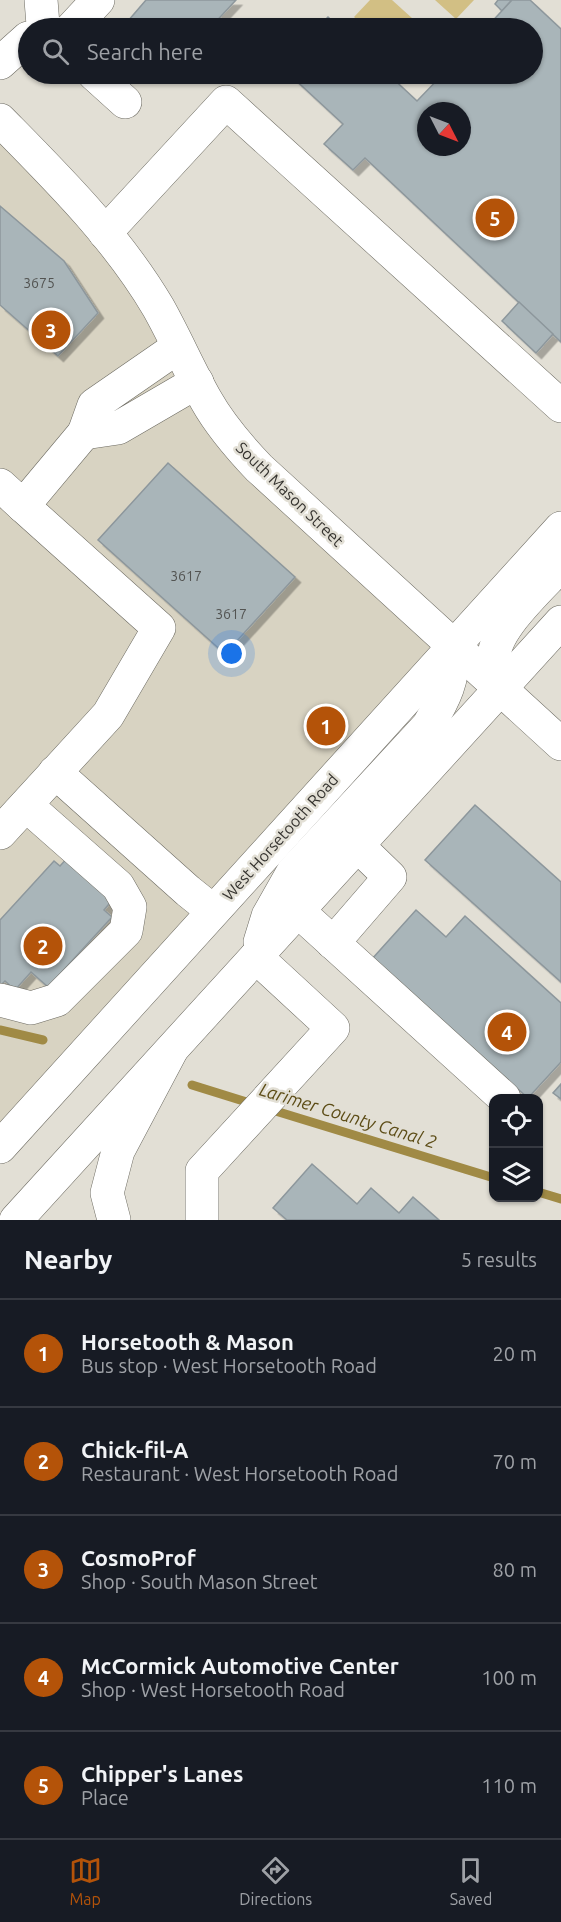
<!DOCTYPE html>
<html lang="en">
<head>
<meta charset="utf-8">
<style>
	body { margin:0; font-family:Ubuntu,sans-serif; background:#242831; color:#f1f3f6 }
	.controls { position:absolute; right:18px; bottom:18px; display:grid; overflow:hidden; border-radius:12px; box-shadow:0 2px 4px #0004 }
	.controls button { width:54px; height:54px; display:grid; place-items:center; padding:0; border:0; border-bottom:2px solid #363941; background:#171b24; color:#f1f3f6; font:30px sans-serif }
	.compass { position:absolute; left:417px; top:102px; width:54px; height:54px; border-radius:50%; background:#171b24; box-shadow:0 2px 4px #0004; rotate:132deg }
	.you { position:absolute; left:232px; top:654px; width:21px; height:21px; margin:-15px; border:4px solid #fff; border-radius:50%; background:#1a73e8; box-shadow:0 0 0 9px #1a73e833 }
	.badge { display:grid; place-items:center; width:39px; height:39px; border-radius:50%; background:#b45309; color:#fff; font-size:20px; font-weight:700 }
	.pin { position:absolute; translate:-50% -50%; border:3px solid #fff; box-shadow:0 2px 6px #0006 }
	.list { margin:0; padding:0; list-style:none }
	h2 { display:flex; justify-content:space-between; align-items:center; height:78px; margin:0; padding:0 24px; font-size:26px }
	h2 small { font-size:20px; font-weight:400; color:#9ea1a6 }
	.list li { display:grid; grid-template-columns:39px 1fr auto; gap:18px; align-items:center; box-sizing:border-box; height:108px; padding:0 24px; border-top:2px solid #363941 }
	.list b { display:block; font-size:22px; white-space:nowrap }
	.list p { margin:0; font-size:20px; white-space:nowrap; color:#9ea1a6 }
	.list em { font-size:20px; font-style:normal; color:#9ea1a6 }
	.icon { flex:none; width:33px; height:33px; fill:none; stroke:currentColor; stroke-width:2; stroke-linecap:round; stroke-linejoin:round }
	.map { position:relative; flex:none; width:561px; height:1220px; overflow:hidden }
	.search { position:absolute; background:#171b24; box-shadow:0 2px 4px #0004; left:18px; right:18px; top:18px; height:66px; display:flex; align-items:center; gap:15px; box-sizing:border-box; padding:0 21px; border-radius:33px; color:#9ea1a6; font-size:22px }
	.sheet { height:618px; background:#171b24 }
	nav { display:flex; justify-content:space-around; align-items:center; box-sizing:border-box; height:84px; border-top:2px solid #363941; background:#171b24; font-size:16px; color:#9ea1a6 }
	nav a { display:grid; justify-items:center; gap:3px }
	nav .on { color:#b45309 }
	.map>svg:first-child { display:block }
</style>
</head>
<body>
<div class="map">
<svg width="561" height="1220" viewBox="0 0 561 1220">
	<defs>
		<filter id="shadow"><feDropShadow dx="5.5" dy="5.5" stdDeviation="0" flood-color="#0004"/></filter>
	</defs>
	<rect width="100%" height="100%" fill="#e2dfd5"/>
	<polygon fill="#d8d3c2" points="0,120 40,161 207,401 453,647 0,1147"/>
	<g fill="#d2bf84">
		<polygon points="370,0 392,0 423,28 367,28 354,17"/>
		<polygon points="435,0 474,0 456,19"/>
	</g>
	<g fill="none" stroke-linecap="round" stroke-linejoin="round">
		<g stroke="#a08a45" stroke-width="9">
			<polyline points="0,1030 43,1040"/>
			<polyline points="192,1085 253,1104"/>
			<polyline points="269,1109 494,1178"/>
			<polyline points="538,1192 561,1199"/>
		</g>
	</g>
	<g fill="#a9b5b9" stroke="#8d979c" stroke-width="1.5" fill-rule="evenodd" filter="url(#shadow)">
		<polygon points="146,0 236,0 210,28 136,28 128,21"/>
		<polygon points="498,0 510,0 511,1 502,11 495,4"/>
		<path d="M512 0H530L561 29V342L365 158 353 170 324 144 343 124 289 74H388L417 101 443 74H532V28H486ZM426 111H462V147H426Z"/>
		<polygon points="328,17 340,28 317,28"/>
		<polygon points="0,206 64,261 98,313 58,356 0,305"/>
		<polygon points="519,302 553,334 536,353 502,321"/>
		<polygon points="168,463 295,577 225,654 98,540"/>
		<polygon points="475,805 561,882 561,982 425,860"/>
		<polygon points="71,854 114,898 104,910 112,917 48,987 31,972 15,990 5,981 0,986 0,920 54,861 60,866"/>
		<polygon points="416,910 446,937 465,916 561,1003 561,1062 528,1098 372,959"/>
		<polygon points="561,1084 561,1099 553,1093"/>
		<polygon points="312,1164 357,1204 371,1188 399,1213 413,1197 439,1220 287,1220 273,1208"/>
	</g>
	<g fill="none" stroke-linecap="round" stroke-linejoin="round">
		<defs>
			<g id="minor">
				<polyline points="41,0 43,25 47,28"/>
				<polyline points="72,28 98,0"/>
				<polyline points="0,63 28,38"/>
				<polyline points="94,74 125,102"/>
				<path d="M0 120C57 178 116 236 158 307 175 337 189 370 206 400 220 425 239 447 259 468L561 744"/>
				<polyline points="105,233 226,102 561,406"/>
				<polyline points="178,347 94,405 84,433 118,428 197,382"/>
				<polyline points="0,485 23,506 84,433"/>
				<polyline points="55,772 188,891 213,911"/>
				<polyline points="0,833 108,715 159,628 23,506"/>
				<polyline points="298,911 504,1098"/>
				<polyline points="333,943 390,877 357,845"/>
				<polyline points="0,1000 31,1008 57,1000 126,931 130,907 118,886 26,805"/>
				<polyline points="202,1220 202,1171 333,1028 256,957"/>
			</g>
			<g id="major">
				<path d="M499 689C496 678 493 668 494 656 496 627 541 587 561 565"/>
				<path d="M260 942 268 916 293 872 428 726C445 698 454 680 453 647"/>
				<polyline points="0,1147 561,528"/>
				<polyline points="16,1220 561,622"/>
			</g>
			<polyline id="highway" points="114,1220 107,1193 118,1151 171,1051"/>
		</defs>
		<use href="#minor" stroke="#6c6a61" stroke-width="34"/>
		<use href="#major" stroke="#6c6a61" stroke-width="34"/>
		<use href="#highway" stroke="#6c6a61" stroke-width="34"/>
		<use href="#minor" stroke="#fff" stroke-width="33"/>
		<use href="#major" stroke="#fff" stroke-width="33"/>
		<use href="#highway" stroke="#fff" stroke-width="33"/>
	</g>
	<g text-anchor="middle" stroke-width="5" stroke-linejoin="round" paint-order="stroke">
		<g font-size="14" fill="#535452">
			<text x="39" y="288">3675</text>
			<text x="186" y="581">3617</text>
			<text x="231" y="619">3617</text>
		</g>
		<g font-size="16" fill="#363430" stroke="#e2dfd5">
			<text transform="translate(290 494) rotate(44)" y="6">South Mason Street</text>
			<text transform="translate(280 837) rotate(-48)" y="6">West Horsetooth Road</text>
		</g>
		<g font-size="18" font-style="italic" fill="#5d4d17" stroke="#e2dfd5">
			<text transform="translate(348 1116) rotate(17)" y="6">Larimer County Canal 2</text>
		</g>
	</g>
</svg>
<div class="controls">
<button><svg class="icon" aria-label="locate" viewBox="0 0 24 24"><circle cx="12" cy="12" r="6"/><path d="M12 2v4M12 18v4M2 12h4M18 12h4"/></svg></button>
<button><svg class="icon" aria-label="layers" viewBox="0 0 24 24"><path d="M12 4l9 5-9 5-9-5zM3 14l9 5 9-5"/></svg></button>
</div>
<svg class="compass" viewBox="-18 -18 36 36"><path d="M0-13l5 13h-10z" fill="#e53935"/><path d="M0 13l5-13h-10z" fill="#9ea1a6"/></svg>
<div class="you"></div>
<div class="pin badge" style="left:326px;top:726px">1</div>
<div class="pin badge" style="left:43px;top:946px">2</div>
<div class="pin badge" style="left:51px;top:330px">3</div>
<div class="pin badge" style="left:507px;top:1032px">4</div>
<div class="pin badge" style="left:495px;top:218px">5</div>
<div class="search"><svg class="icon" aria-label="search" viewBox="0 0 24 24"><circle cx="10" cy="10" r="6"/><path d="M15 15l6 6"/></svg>Search here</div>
</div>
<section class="sheet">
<h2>Nearby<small>5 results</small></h2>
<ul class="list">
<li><span class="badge">1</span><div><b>Horsetooth &amp; Mason</b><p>Bus stop · West Horsetooth Road</p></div><em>20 m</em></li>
<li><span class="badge">2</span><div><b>Chick-fil-A</b><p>Restaurant · West Horsetooth Road</p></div><em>70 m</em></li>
<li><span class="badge">3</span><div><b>CosmoProf</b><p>Shop · South Mason Street</p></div><em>80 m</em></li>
<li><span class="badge">4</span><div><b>McCormick Automotive Center</b><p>Shop · West Horsetooth Road</p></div><em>100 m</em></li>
<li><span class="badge">5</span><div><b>Chipper's Lanes</b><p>Place</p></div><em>110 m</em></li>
</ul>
</section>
<nav>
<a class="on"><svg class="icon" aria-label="map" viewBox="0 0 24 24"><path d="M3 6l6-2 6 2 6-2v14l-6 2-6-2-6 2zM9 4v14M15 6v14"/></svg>Map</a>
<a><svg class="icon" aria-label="directions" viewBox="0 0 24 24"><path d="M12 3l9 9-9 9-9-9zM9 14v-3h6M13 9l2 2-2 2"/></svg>Directions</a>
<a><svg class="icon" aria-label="saved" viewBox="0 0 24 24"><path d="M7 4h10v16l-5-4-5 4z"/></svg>Saved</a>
</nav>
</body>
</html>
